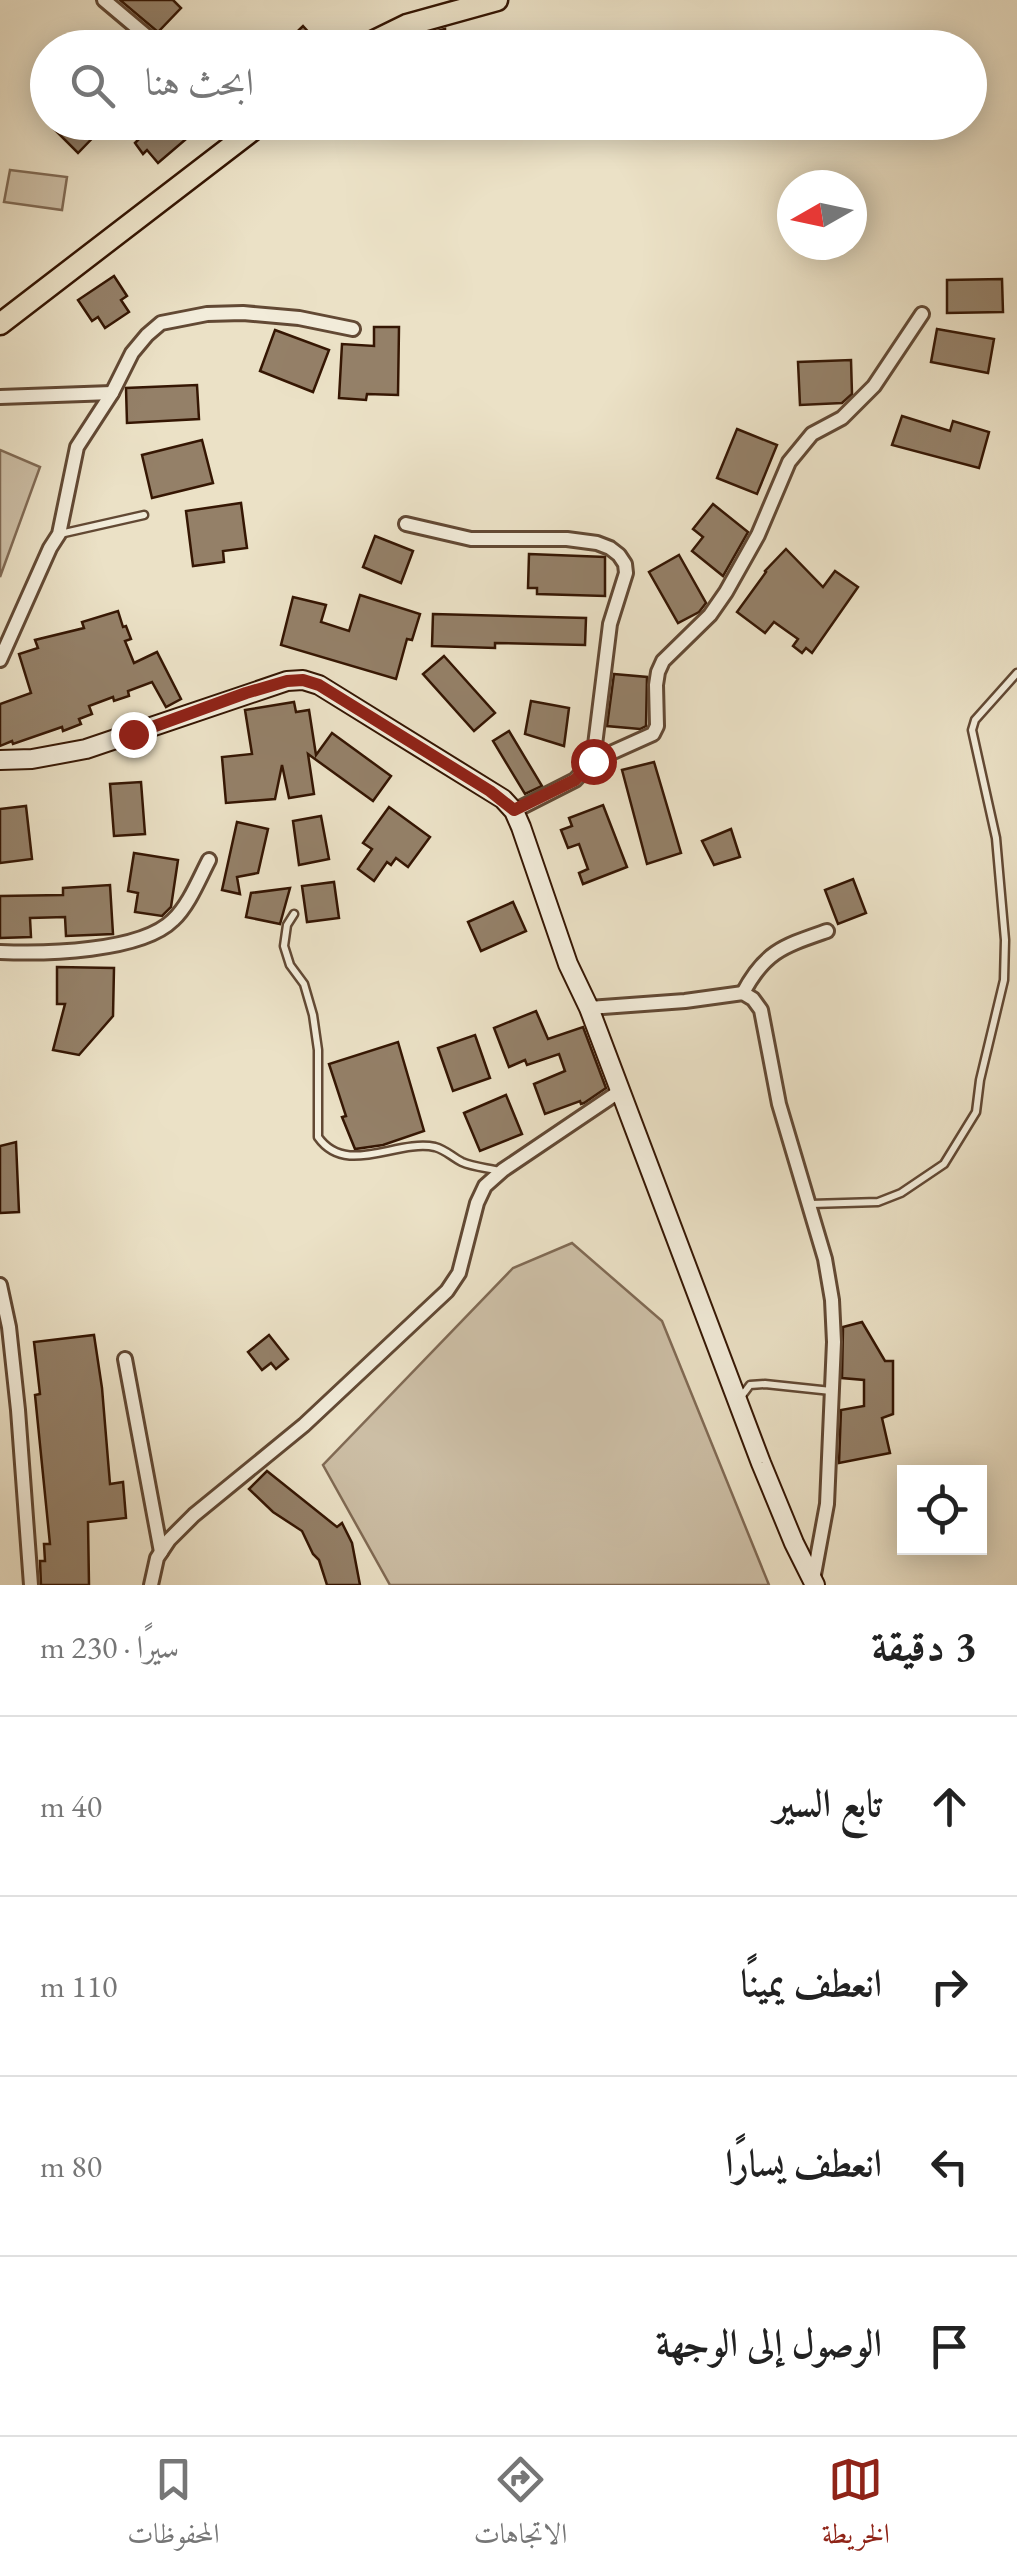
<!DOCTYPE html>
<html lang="ar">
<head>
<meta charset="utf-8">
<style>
	body { margin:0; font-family:"EB Garamond",Amiri,serif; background:#f2f2f2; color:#222; direction:rtl }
	.controls { position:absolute; right:30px; bottom:30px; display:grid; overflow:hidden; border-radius:0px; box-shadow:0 5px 25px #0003 }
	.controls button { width:90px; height:90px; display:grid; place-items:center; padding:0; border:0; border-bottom:2px solid #e0e0e0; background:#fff; color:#222; font:50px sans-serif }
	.compass { position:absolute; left:777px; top:170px; width:90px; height:90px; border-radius:50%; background:#fff; box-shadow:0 5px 25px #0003; rotate:261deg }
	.stop { position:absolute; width:30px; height:30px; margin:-22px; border:8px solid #8f2418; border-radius:50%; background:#fff }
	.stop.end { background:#8f2418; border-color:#fff; box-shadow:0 2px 10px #0008 }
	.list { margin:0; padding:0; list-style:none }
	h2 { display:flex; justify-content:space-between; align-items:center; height:130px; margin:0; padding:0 40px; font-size:42px }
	h2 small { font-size:32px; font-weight:400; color:#767676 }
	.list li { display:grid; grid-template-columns:65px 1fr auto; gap:30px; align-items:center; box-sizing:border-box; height:180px; padding:0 40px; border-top:2px solid #e0e0e0 }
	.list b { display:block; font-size:38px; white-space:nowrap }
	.list em { font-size:32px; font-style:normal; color:#767676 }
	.icon { flex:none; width:55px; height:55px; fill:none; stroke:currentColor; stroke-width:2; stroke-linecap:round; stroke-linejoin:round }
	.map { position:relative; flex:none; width:1017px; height:1585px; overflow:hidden; direction:ltr }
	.search { position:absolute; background:#fff; box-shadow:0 5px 25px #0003; left:30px; right:30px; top:30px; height:110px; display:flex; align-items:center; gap:25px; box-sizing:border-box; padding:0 35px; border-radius:55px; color:#767676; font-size:38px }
	.sheet { height:850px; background:#fff }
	nav { display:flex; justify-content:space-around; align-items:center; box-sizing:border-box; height:140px; border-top:2px solid #e0e0e0; background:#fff; font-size:28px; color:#767676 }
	nav a { display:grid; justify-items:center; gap:5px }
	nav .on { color:#8f2418 }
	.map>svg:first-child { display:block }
</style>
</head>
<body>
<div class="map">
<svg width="1017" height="1585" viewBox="0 0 1017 1585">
	<rect width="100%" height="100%" fill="#ebe1c6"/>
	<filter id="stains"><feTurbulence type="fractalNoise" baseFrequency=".002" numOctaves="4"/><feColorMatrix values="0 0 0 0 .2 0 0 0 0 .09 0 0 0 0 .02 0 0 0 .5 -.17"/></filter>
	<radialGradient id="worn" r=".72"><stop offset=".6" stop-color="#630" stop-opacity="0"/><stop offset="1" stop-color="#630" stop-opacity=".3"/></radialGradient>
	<g fill="#ccbea5" stroke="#806a54" stroke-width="2.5">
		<polygon points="10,170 67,177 62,210 4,202"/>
		<polygon points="0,450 40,467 0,577"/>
		<polygon points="572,1243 662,1321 769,1585 390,1585 323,1465 513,1268"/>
	</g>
	<g fill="#948068" stroke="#351603" stroke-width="2.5">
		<polygon points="120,0 173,0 181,8 158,32"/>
		<polygon points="303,26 323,48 280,48"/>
		<polygon points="445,29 445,48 404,48 404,42 412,38"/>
		<polygon points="47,122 108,122 78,153"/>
		<polygon points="126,122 206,122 158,163 147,150 143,154 135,143 140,138"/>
		<polygon points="114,276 127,296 121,300 129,312 105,328 98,317 92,321 78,300"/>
		<polygon points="1002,279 1003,312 947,313 947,280"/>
		<polygon points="374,327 399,327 398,395 367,394 366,400 339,398 342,344 374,346"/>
		<polygon points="937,329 994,339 988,373 931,362"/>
		<polygon points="275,330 329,350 313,392 260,371"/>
		<polygon points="851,360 852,394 842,403 800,405 798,362"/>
		<polygon points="197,385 199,419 127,423 126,388"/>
		<polygon points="902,416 950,431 953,421 989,432 979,468 892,445"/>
		<polygon points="737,429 777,445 757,494 717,478"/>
		<polygon points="202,440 213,483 152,498 142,455"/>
		<polygon points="241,503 247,548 223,551 224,562 193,566 186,511"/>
		<polygon points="713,504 748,532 723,576 692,551 703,537 693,529"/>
		<polygon points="375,536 413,551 401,583 363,567"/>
		<polygon points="786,549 823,587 835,571 858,587 812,653 806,648 802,653 793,646 798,639 774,622 765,633 737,612 766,572 765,571"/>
		<polygon points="529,554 605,557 605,596 537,594 537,588 528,588"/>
		<polygon points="679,555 706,603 699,612 678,623 649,572"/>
		<polygon points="360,595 420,614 412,640 407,639 396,679 281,645 293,597 326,605 321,622 349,631"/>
		<polygon points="118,611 123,627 126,626 131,639 125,641 134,663 157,652 181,699 166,707 152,682 128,691 129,696 114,701 113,697 89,706 92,714 79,719 81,724 63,731 62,727 13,744 12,741 0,746 0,704 31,693 19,654 38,648 35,640 84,628 82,622"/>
		<polygon points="433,614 586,618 585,645 495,643 495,648 432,646"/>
		<polygon points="444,656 495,713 474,731 423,674"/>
		<polygon points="614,674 647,677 646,726 640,729 607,726"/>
		<polygon points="531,701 569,708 564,746 525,734"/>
		<polygon points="294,702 296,712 309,710 316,755 332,733 391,776 373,801 308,754 314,794 289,798 282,765 275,799 226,803 222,757 252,754 245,710"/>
		<polygon points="509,731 542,786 525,794 493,741"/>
		<polygon points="654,762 681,853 647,864 622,770"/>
		<polygon points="141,782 145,834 114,836 110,784"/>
		<polygon points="603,805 627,867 583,884 579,873 588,869 579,844 568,848 561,830 572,826 569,818"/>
		<polygon points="26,806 32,859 0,863 0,809"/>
		<polygon points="389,807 430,837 408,867 396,858 391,865 387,862 374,881 358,869 372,849 363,843"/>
		<polygon points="321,816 329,859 299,865 293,821"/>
		<polygon points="237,822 268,829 258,873 237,877 240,894 222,890"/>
		<polygon points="731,829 740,857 714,865 702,841"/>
		<polygon points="134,853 178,860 171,907 162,916 135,912 138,893 128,891"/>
		<polygon points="853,879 866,913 838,924 825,890"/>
		<polygon points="334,882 339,918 307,922 302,886"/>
		<polygon points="110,885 113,934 66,936 65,917 30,918 31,937 0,938 0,896 63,895 63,888"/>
		<polygon points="290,888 280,924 246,917 251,893"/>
		<polygon points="513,902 526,931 481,951 468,922"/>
		<polygon points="57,967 114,968 113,1016 79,1055 53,1050 65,1004 57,1004"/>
		<polygon points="536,1011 548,1039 583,1027 606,1088 584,1103 581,1104 580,1101 545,1114 534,1084 565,1071 559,1054 527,1065 525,1060 509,1067 494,1028"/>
		<polygon points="475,1035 490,1078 453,1091 438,1048"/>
		<polygon points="398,1042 424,1131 383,1145 355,1149 342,1117 346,1116 329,1064"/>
		<polygon points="506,1095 522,1134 480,1151 464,1113"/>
		<polygon points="16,1142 19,1212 0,1213 0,1146"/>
		<polygon points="862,1322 885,1361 893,1361 893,1414 882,1418 890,1453 839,1463 841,1410 864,1406 864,1380 842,1378 843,1327"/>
		<polygon points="94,1335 102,1388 110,1484 123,1482 126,1518 88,1522 89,1585 41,1585 40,1561 45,1561 44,1544 50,1544 35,1395 40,1394 34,1342"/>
		<polygon points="269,1335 288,1359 276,1369 271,1363 262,1370 248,1352"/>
		<polygon points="267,1471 337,1527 342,1523 352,1543 360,1585 327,1585 319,1560 313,1554 302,1531 273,1512 249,1489"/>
	</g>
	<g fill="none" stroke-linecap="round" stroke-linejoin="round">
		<defs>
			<g id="lane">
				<polyline points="60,534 144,515"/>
				<path d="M294 914 287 925 284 946 290 965 304 984 313 1015 318 1050V1137C346 1177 396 1139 435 1147 446 1150 452 1157 462 1162 473 1167 488 1168 500 1171"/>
				<polyline points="811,1204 878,1202 901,1193 944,1164 976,1112 980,1080 1004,980 1005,940 996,838 972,730 975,720 1017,673"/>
				<polyline points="741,1397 750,1385 765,1384 831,1391"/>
			</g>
			<g id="street">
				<polyline points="104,0 161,48"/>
				<polyline points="0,397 112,393"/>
				<polyline points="406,524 471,539 567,539 597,543 610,548 619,555 625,564 626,573 610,624 593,761"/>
				<polyline points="0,660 50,548 59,534 77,447 112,393 132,353 147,335 161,323 207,314 243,313 299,318 353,329"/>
				<polyline points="514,811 575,780 593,761 653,734 657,726 656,685 658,672 663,661 710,615 726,592 758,535 789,462 812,434 842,418 874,386 922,314"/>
				<path d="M0 952C44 954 141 952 173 920 189 905 199 879 209 860"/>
				<path d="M743 993C765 951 784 946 827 931"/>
				<polyline points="589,1008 685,1001 743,993 753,999 761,1010 779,1104 825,1259 832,1300 834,1342 827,1504 813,1580"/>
				<polyline points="0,1285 9,1327 18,1410 31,1585"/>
				<polyline points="125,1359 161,1552"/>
				<polyline points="151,1585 157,1558 169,1540 194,1515 304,1425 447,1291 459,1273 477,1203 485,1186 503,1170 620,1091"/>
			</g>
			<polyline id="secondary" points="0,760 32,759 86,749 287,681 303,680 319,685 503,799 514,811 521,827 568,964 589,1008 761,1463 794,1543 815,1585"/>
			<g id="primary">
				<polyline points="360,48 407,25 497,0"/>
				<polyline points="0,324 263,122"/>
			</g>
		</defs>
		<use href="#lane" stroke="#624934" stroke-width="11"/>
		<use href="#street" stroke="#624934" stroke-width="18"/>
		<use href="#secondary" stroke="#351603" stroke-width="22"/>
		<use href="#primary" stroke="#351603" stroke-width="25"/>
		<use href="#lane" stroke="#f2ecda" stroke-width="6"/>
		<use href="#street" stroke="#f2ecda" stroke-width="12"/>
		<use href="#secondary" stroke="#f2ecda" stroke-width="18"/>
		<use href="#primary" stroke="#ebe1c6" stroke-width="20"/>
	</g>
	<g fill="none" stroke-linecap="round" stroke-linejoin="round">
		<polyline stroke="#8f2418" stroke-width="12" points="133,734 246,693 287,681 303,680 319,685 490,791 514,810 575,780 593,761"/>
	</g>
	<rect width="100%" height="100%" filter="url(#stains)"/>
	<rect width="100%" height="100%" fill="url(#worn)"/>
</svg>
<div class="controls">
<button><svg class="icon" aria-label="locate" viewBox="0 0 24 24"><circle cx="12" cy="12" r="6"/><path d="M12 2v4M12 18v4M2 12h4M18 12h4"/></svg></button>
</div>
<svg class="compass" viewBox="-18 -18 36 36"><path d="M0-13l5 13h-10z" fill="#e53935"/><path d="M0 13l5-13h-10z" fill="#767676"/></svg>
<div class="stop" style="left:593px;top:761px"></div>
<div class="stop end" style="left:133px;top:734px"></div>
<div class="search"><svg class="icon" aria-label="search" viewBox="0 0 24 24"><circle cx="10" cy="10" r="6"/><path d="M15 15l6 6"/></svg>ابحث هنا</div>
</div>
<section class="sheet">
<h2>3 دقيقة<small>سيرًا · 230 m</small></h2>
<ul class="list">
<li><svg class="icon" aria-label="ahead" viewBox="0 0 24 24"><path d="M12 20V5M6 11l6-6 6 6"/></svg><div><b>تابع السير</b></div><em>40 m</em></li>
<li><svg class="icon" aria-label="right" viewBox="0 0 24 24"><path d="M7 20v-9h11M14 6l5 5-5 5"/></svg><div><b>انعطف يمينًا</b></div><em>110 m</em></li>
<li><svg class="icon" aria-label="left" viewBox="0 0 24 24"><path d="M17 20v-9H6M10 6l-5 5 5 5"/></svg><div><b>انعطف يسارًا</b></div><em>80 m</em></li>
<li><svg class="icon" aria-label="arrive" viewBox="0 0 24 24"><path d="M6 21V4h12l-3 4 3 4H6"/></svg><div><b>الوصول إلى الوجهة</b></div></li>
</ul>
</section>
<nav>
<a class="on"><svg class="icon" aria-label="map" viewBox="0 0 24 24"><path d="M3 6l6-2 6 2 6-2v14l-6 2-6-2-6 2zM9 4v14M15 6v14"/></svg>الخريطة</a>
<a><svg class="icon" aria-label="directions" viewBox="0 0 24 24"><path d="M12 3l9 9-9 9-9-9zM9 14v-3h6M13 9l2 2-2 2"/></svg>الاتجاهات</a>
<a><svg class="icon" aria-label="saved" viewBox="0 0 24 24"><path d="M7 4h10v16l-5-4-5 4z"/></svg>المحفوظات</a>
</nav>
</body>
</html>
